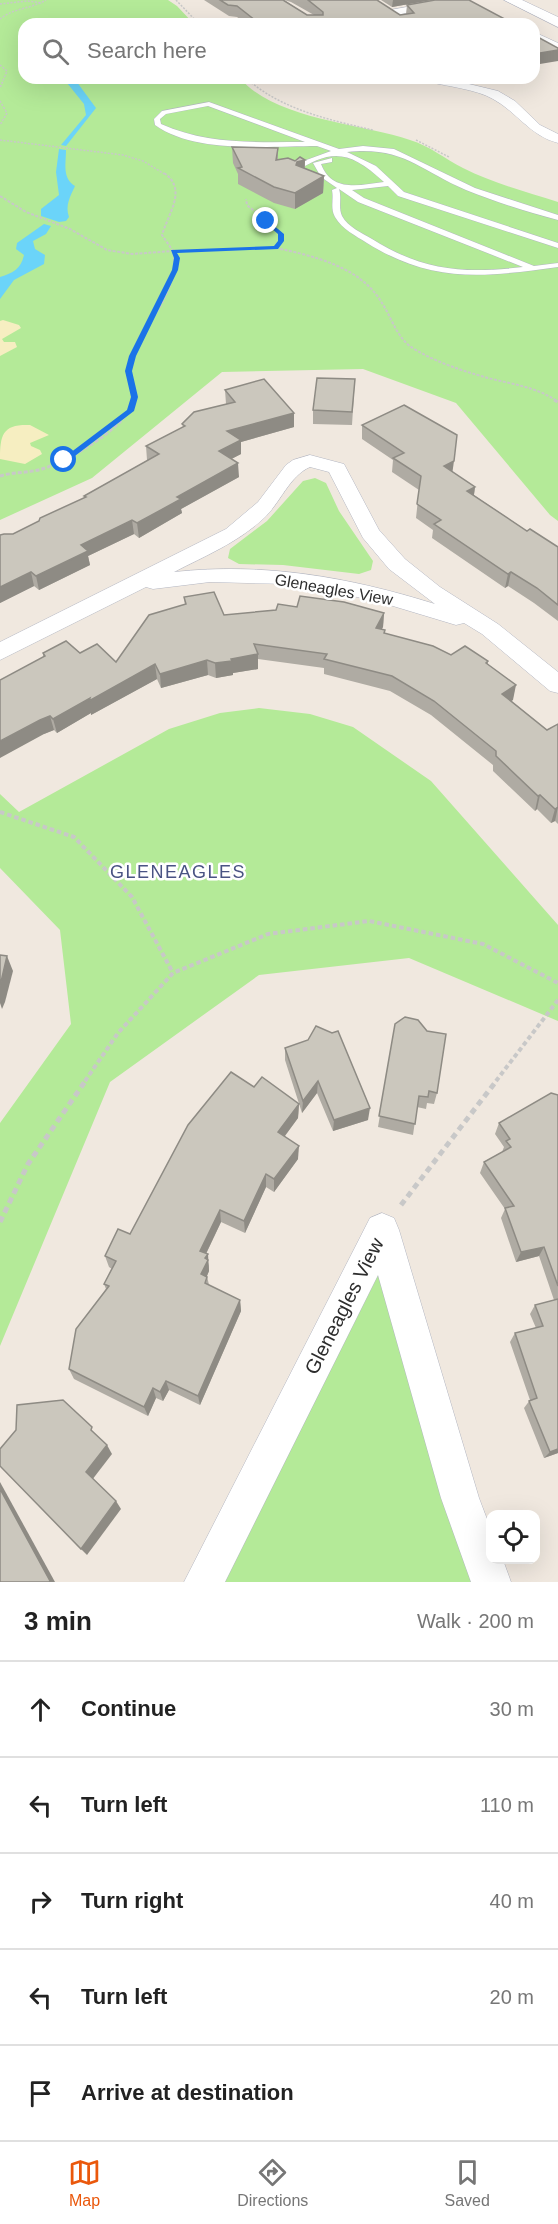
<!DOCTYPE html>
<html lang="en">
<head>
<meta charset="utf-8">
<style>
	body { margin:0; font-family:Arial,sans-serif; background:#f6f6f6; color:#222 }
	.controls { position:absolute; right:18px; bottom:18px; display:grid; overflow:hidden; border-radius:12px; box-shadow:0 6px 24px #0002 }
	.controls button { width:54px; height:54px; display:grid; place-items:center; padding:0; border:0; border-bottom:2px solid #e0e0e0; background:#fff; color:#222; font:30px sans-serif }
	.stop { position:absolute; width:18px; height:18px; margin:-14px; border:4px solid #1a73e8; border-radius:50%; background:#fff }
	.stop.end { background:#1a73e8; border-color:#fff; box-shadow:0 2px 6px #0008 }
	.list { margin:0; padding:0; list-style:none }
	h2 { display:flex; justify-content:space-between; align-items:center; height:78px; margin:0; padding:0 24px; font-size:26px }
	h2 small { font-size:20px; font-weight:400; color:#767676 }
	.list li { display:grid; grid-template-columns:39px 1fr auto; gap:18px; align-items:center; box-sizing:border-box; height:96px; padding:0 24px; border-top:2px solid #e0e0e0 }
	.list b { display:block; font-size:22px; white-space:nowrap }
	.list em { font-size:20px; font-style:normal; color:#767676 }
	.icon { flex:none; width:33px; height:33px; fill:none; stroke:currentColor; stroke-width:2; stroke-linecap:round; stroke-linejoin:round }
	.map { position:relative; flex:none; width:558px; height:1582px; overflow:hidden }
	.search { position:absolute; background:#fff; box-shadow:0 6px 24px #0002; left:18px; right:18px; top:18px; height:66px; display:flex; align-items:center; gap:15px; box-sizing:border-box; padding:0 21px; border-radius:18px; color:#767676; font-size:22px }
	.sheet { height:558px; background:#fff }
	nav { display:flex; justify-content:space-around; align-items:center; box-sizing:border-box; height:84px; border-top:2px solid #e0e0e0; background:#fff; font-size:16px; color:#767676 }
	nav a { display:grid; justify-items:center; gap:3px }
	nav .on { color:#ea580c }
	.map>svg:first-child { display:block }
</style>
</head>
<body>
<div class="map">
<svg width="558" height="1582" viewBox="0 0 558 1582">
	<rect width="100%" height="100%" fill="#f0e8df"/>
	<g fill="#b4ea98">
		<path d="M0 0H168L177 6 194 24H24V78H240C275 120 361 123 410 140 430 146 445 159 463 168 493 183 526 192 558 202V521L550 515 456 403 363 369 222 372 92 478 0 520Z"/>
		<polygon points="315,478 326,483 339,511 373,561 371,570 359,574 283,565 239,564 228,558 230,549 267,521 303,481"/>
		<polygon points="259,708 310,714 353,727 431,781 558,925 558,1021 409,958 259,975 110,1082 0,1346 0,1123 71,1024 60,930 0,868 0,794 19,812 169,729 220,713"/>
		<polygon points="382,1230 491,1582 204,1582"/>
	</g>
	<g fill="#f6eec1">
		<polygon points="3,320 19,325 21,328 2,339 4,342 15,342 17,347 0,356 0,321"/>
		<path d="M30 425 49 435 30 443 31 446 40 450 42 454 25 464 0 459C0 434 3 424 30 425Z"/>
	</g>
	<g fill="#6bd4f9">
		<path d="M63 78H74C82 89 88 97 96 108L66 146 61 145 86 115 84 104Z"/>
		<path d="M59 149 66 150C66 164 62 178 75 186 70 197 65 205 69 217L66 221 59 222 41 216V209L59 195 56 172Z"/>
		<path d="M44 224 51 226 46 234 33 241 35 249 45 255 44 264 14 280 0 299V277C13 273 21 269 24 255L16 249 17 243Z"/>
	</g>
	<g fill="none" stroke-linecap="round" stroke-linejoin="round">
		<defs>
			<path id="lane" d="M209 102 339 149 363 146 394 149 475 188 558 215V220C527 212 496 202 466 190 419 170 403 146 347 152L376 166 404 192 558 243V248L398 196 388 186 352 190 364 198 534 266 558 263V267C485 277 433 284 367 243 356 236 342 229 335 217 330 208 334 199 332 190L337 188 321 177 313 163 332 158V162L321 164C332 193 360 185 384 182 349 150 332 148 293 173L289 171 290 166 331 151 317 146C269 146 195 154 155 125L154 119 162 111ZM208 106 305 142C256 142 208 145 161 124L160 119 166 114ZM339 189 358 202 523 267C464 274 423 271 372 239 362 233 348 227 342 216 338 207 342 198 339 189Z"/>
			<g id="street">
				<polygon points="446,0 469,0 464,3 390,16 385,13 390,10"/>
				<polygon points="534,32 558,43 558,50 534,39"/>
				<path d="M423 78H444L498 91 515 101 540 125 558 134V143C530 136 517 112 493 99 476 89 445 86 425 81Z"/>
				<path d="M310 455 344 464 379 530 405 559 440 587 498 624 558 672V693L550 691 482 634 464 623 456 625 373 600 288 584 210 582 153 589 146 587 0 660V642L226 529 258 502 286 465 293 460ZM310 467 329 472 363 538 389 569 435 604C349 577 263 562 174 572 205 556 237 543 263 519 280 504 289 476 310 467Z"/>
				<polygon points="382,1213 394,1218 399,1230 479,1498 490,1527 490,1560 503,1560 511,1582 471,1582 441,1498 378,1275 225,1582 184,1582 370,1218"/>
			</g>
			<polygon id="secondary" points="504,0 522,0 558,17 558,27"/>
		</defs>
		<use href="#lane" stroke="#b3b6c2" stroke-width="1"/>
		<use href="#street" stroke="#b3b6c2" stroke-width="1"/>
		<use href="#secondary" stroke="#b3b6c2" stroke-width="1"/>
		<g stroke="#c8c8c8" stroke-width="1.5" stroke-dasharray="2 1.5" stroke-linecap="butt">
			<polyline points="176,0 199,24"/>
			<polyline points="0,4 27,1 42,3"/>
			<path d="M0 19C13 8 31 9 46 0"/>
			<polyline points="0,65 7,71 0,88"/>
			<path d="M246 78C280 109 329 120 373 130"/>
			<polyline points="0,101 7,113 0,125"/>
			<polyline points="0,140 123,155 143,161 166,175"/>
			<polyline points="416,140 449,157"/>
		</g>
		<g stroke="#c8c8c8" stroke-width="2" stroke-dasharray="3 1.5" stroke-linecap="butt">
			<path d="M164 173C188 189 168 214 162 235L173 251 276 248 281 241V234L247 205 246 199"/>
			<path d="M0 196 26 212 70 229 107 250 132 254 173 251C182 292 140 327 130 364 127 377 133 388 133 401"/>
			<path d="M276 248C314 256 361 267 382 303 393 320 397 340 416 350 438 363 463 371 488 378 512 384 536 387 557 401"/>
		</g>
		<g stroke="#c8c8c8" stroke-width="3" stroke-dasharray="4 2" stroke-linecap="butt">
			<polyline points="554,400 558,402"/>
			<path d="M0 476C14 472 28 473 42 469 66 462 130 426 133 400"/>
		</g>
		<g stroke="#c8c8c8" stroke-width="4" stroke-dasharray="4.5 3" stroke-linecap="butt">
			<polyline points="0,812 74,837 132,897 173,973"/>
			<polyline points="85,1081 118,1033 173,973 268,934 369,921 483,944 558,983"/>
			<polyline points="496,1081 558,1000"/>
		</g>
		<g stroke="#c8c8c8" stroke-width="5" stroke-dasharray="6 4.5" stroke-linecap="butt">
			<polyline points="401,1205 497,1080"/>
			<polyline points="0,1222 28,1164 86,1080"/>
		</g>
		<use href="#lane" fill="#fff" fill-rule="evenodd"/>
		<use href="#street" fill="#fff" fill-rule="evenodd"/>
		<use href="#secondary" fill="#fff" fill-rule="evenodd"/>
	</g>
	<g fill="#afaba3" fill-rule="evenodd">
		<path d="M204 0H377L400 15 406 14 407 5 514 24H246L237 17 229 16ZM284 0 291 2 314 15H307Z"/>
		<polygon points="381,0 432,0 392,7"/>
		<polygon points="232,147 278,148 278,160 305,160 305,168 324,176 323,193 295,209 274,203 238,184 238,174 233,163"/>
		<polygon points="355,379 352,425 313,424 313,410"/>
		<polygon points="225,390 294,427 241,442 241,454 231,459 239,477 181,509 182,513 139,538 134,534 88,556 90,565 39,590 34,586 0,603 0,535 13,534 39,521 84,498 84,496 148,460 147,460 146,446 183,427 182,424 226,404"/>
		<polygon points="362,425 452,472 475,487 474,495 527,531 558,547 558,621 534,603 508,586 505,588 432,538 433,530 416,518 419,490 392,472 393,460 362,439"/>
		<polygon points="184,597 224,615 276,610 297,607 384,613 383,627 381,629 385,630 385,633 451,655 488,661 488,664 513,700 511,701 547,730 558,724 558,824 555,821 551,823 537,809 535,811 493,771 493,765 431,715 390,691 324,674 324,668 258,659 258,669 233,673 233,675 216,678 208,675 161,688 157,679 91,715 91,713 57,733 54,730 44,734 43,653 80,653 116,662 185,605"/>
		<polygon points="395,1024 437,1093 434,1104 427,1103 426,1109 417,1107 413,1135 378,1127"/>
		<polygon points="285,1048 368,1120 333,1131 317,1093 302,1113 285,1060"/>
		<polygon points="254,1087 299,1104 298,1118 285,1136 298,1159 274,1192 266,1187 245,1233 221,1222 206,1254 209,1266 209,1271 207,1276 209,1285 240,1300 241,1311 200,1405 169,1390 163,1401 156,1398 148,1416 74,1379 69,1369 106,1289 104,1284 112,1269 109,1267 105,1256 130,1234"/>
		<polygon points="558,1095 558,1453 544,1458 524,1408 530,1400 510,1342 515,1333 536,1328 530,1314 535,1305 554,1300 539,1256 516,1262 501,1218 505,1209 480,1173 484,1162 502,1152 504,1147 495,1134 499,1123"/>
	</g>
	<g fill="#8e8b84">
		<polygon points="393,0 432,0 392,7"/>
		<polygon points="558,50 558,61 534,65 534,54"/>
		<polygon points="305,160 304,176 296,165 297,162"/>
		<polygon points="324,176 323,193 295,209 295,193"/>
		<polygon points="294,413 294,427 241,442 241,454 220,465 219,451 227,431"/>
		<polygon points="454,461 452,475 444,466"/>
		<polygon points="238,463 239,477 181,509 182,513 139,538 137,523 177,497"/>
		<polygon points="475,487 473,501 467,491"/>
		<polygon points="132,520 134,534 88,556 90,565 39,590 36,576 81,545"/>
		<polygon points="31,572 34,586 0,603 0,587"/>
		<polygon points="511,572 508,586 505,588 508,574"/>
		<polygon points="384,613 383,627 375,643 376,628"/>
		<polygon points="258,654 258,669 233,673 233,675 216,678 215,663 231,659"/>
		<polygon points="207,660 208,675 161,688 160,674"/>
		<polygon points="155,664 157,679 91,715 91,713 57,733 53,719 90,698"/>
		<polygon points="516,685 513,700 499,708 502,694"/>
		<polygon points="50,716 54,730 44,734 0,758 0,741 40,720"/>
		<polygon points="540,795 537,809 535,811 538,796"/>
		<polygon points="558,807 555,821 551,823 555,809"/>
		<polygon points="7,956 13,971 5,1002 2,1009 0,1003 0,986"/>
		<polygon points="318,1081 317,1093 302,1113 303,1101"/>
		<polygon points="299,1104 298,1118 278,1145 278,1132"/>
		<polygon points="370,1108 368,1120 333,1131 334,1120"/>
		<polygon points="299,1146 298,1159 274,1192 274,1179"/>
		<polygon points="266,1174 266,1187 245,1233 244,1221"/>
		<polygon points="220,1210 221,1222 202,1262 200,1251"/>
		<polygon points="544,1247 539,1256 516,1262 521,1252"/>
		<polygon points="208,1254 209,1271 203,1285 201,1274 205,1258"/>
		<polygon points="240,1300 241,1311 200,1405 198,1396"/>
		<polygon points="166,1381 169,1390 163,1401 160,1392"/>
		<polygon points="153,1388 156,1398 148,1416 144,1407"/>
		<polygon points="107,1445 112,1454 92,1480 86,1472"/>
		<polygon points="558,1449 558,1453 544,1458 550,1452"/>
		<polygon points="0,1482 55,1582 49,1582 0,1489"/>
		<polygon points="116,1501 121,1509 87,1555 81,1549"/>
	</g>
	<g fill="#cbc7bd" stroke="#8e8b84" stroke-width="1.5">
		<polygon points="220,0 283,0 307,15 323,15 323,12 308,0 377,0 400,15 414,13 407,5 435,0 469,0 514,24 260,24 237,6 228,5"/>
		<polygon points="534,35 558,48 558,50 534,54"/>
		<polygon points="232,147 278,148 276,160 288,158 295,161 300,157 305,160 297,162 296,165 324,176 295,193 274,187 238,168 242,167"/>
		<polygon points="317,378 355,379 352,412 313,410"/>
		<polygon points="264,379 294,413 227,431 241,440 219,451 238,463 177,497 181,499 137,523 132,520 81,545 88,551 36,576 31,572 0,587 0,535 4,534 13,534 39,521 40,518 86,497 84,496 159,454 146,446 185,426 182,424 194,412 235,402 225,390"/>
		<polygon points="404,405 457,435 454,461 444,466 475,487 467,491 527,531 530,529 558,547 558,605 537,588 511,572 508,574 434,524 441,520 417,504 421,476 393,458 404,453 362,425"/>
		<polygon points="214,592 224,615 276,610 278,604 297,607 300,596 344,602 384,613 376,628 385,630 384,633 433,646 451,655 465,646 488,661 486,663 516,685 502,694 547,730 558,724 558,807 555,809 540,795 538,796 496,756 496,751 434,701 392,676 324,659 327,654 254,644 258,654 231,659 232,661 215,663 207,660 160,674 155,664 89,701 90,698 53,719 50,716 40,720 0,741 0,680 45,656 43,653 66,641 80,653 97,644 116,662 149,615 186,604 184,597"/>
		<polygon points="0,955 7,956 0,986"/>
		<polygon points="405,1017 418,1020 427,1031 446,1034 437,1093 429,1091 428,1097 419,1096 415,1124 379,1116 395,1024"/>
		<polygon points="316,1026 332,1033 338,1031 370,1108 334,1120 318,1081 303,1101 285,1048 308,1040"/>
		<polygon points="231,1072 254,1087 262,1077 299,1104 278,1132 299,1146 274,1179 266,1174 244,1221 220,1210 200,1251 208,1254 205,1258 208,1260 201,1274 207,1277 205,1283 240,1300 198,1396 166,1381 160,1392 153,1388 144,1407 69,1369 76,1329 109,1286 104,1284 116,1261 105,1256 118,1229 130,1234 188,1125"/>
		<polygon points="551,1093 558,1095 558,1286 544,1247 521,1252 505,1208 514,1206 484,1162 511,1147 506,1141 510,1139 499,1123"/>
		<polygon points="558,1299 558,1449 550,1452 529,1401 537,1398 515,1333 543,1326 535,1305"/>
		<polygon points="63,1400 92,1427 91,1430 107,1445 86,1472 116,1501 81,1549 0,1466 0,1449 16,1430 17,1405"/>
		<polygon points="0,1489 50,1581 49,1582 0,1582"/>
	</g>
	<polygon fill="#1a73e8" points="266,219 284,234 284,241 278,249 177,253 180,258 178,270 136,356 132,371 138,397 134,411 67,462 62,462 62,459 127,410 131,397 125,371 129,356 172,270 174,258 171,250 274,246 278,241 278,234 264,222"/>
	<g text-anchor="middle" stroke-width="5" stroke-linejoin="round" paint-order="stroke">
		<g font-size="16" fill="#2d2d2d" stroke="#fff">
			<text transform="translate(334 589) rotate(10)" y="6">Gleneagles View</text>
		</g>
		<g font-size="18" letter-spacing="1.5" fill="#495383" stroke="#fff">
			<text x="178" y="878">GLENEAGLES</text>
		</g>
		<g font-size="20" fill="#2d2d2d" stroke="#fff">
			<text transform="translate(344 1306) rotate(-63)" y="7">Gleneagles View</text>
		</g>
	</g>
</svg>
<div class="controls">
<button><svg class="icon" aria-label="locate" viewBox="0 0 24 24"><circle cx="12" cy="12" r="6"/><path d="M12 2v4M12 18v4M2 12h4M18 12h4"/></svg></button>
</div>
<div class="stop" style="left:64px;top:460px"></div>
<div class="stop end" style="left:266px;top:221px"></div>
<div class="search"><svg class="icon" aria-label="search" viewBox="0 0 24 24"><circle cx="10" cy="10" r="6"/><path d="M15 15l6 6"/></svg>Search here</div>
</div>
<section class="sheet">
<h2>3 min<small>Walk · 200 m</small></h2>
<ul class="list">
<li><svg class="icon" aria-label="ahead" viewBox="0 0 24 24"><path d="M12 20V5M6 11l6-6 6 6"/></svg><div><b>Continue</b></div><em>30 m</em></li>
<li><svg class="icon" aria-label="left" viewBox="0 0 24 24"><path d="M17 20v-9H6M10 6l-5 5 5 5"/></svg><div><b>Turn left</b></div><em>110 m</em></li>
<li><svg class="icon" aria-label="right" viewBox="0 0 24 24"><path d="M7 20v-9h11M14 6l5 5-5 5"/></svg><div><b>Turn right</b></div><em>40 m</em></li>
<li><svg class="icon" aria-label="left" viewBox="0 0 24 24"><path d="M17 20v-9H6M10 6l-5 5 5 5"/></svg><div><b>Turn left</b></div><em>20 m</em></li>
<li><svg class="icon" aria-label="arrive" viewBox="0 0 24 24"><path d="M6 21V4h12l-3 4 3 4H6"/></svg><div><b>Arrive at destination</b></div></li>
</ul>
</section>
<nav>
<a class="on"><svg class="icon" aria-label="map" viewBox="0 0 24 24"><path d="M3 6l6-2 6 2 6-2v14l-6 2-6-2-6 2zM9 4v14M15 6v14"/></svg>Map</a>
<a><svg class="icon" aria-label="directions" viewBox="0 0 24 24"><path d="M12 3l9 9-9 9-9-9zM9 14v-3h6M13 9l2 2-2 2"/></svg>Directions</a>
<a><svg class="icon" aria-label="saved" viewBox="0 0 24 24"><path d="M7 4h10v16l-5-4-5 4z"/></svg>Saved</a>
</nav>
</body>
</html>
